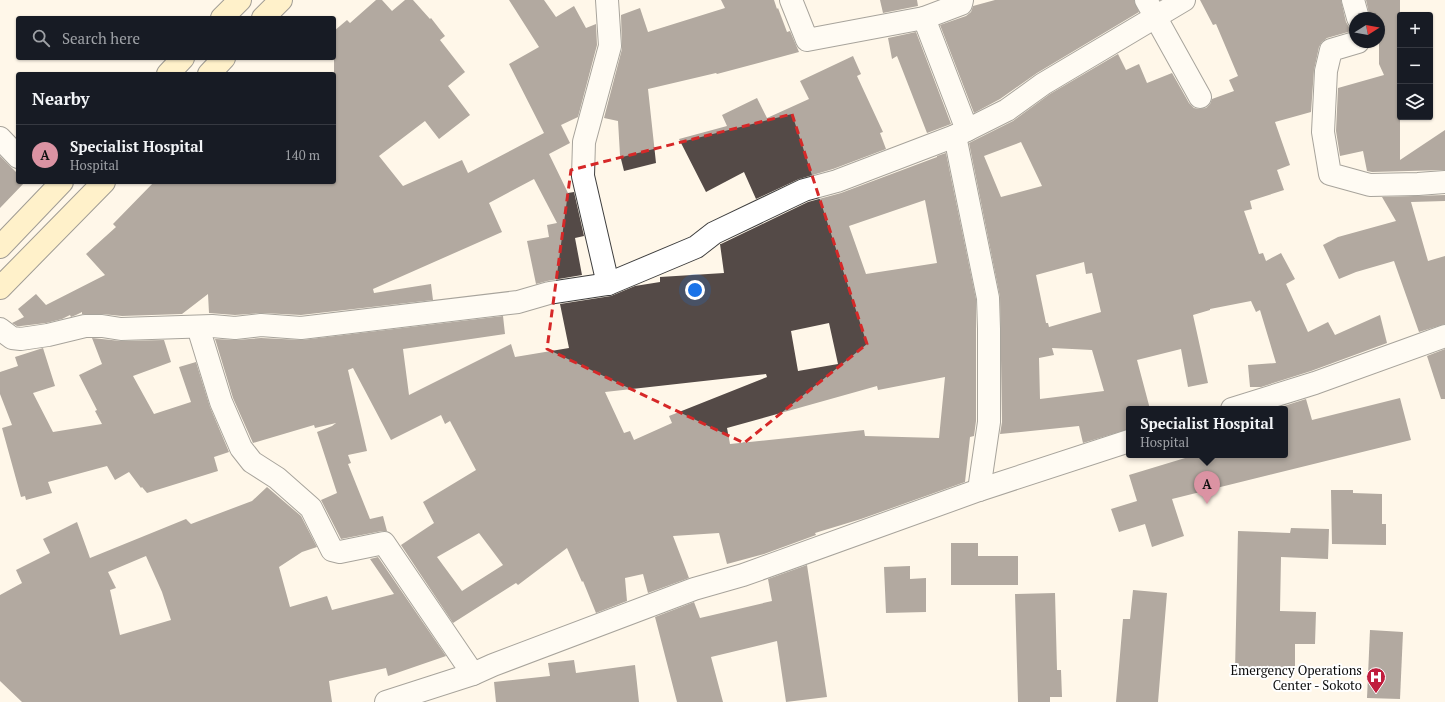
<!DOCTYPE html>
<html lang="en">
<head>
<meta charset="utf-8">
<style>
	body { margin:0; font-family:"PT Serif",serif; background:#20242c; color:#f1f3f6 }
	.controls { position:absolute; right:12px; top:12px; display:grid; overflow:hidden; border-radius:4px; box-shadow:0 1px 3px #0004 }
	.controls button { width:36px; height:36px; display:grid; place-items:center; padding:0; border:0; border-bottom:1px solid #363941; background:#171b24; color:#f1f3f6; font:20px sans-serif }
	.compass { position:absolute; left:1349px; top:12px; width:36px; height:36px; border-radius:50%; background:#171b24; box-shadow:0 1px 3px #0004; rotate:79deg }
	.you { position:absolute; left:695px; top:290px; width:14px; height:14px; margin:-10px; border:3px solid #fff; border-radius:50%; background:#1a73e8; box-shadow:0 0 0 6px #1a73e833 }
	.badge { display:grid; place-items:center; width:26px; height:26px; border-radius:50%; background:#db93a3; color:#111; font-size:13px; font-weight:700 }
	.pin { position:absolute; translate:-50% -33px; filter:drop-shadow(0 1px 2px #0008) }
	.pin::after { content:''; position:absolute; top:21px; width:14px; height:12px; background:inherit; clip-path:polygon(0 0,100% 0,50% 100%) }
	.popup { position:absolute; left:1126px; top:406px; width:162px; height:52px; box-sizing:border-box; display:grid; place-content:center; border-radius:4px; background:#171b24; filter:drop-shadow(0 1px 3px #0005); font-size:13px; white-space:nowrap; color:#9ea1a6 }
	.popup b { font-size:15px; color:#f1f3f6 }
	.popup::after { content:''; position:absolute; left:50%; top:100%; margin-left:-8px; border:8px solid transparent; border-top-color:#171b24 }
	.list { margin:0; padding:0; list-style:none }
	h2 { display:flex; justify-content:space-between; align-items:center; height:52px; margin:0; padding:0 16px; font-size:17px }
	h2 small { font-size:13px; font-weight:400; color:#9ea1a6 }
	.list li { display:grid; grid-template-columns:26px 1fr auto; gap:12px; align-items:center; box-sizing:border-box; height:60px; padding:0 16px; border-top:1px solid #363941 }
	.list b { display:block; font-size:15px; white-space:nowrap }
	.list p { margin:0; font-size:13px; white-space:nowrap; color:#9ea1a6 }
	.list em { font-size:13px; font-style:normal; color:#9ea1a6 }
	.icon { flex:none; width:22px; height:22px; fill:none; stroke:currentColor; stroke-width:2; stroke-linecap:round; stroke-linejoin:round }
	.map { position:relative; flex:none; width:1445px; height:702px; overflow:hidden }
	.search { position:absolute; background:#171b24; box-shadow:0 1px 3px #0004; left:16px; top:16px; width:320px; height:44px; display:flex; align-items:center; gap:10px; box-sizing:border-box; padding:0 14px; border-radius:4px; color:#9ea1a6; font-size:15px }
	.panel { position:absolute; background:#171b24; box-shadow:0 1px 3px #0004; left:16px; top:72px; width:320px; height:112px; border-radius:4px }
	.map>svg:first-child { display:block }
</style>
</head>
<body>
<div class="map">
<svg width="1445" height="702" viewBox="0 0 1445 702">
	<rect width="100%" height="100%" fill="#fff7e9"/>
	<g fill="#544a47" fill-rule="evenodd">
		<polygon points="376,0 382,0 392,11 405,0 413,0 430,19 431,18 445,36 440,40 465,72 448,86 470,115 439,139 425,121 379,156 403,186 462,160 468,173 544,133 509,64 539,47 509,0 544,0 556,17 574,6 586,28 596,24 597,45 578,117 561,125 570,143 549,154 568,193 574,192 584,236 575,238 582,275 547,281 536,284 527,241 549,237 547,225 557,223 534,179 489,203 502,232 373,289 374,293 431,284 433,300 301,315 262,313 235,315 209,313 208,294 182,314 122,316 102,314 82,314 82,312 76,315 71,317 70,315 62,319 46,323 21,326 17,326 12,323 24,317 18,309 36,294 46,305 105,275 86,254 116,227 113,224 154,182 334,182 334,31 347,20 350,23"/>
		<polygon points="721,0 774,0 777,9 778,8 787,32 790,31 799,52 717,74 716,73 648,89 656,163 624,171 620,155 618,121 604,118 622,49 621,15 640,8 648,32 725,8"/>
		<polygon points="880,0 917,0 918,6 883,13"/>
		<polygon points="995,0 1134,0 1139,12 1037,73 1000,99 974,113 940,25 966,16 971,12 973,6"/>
		<path d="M1200 0H1341L1346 22 1349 27 1355 30 1327 38 1322 42 1319 47 1314 70 1311 112 1275 122 1290 165 1277 170 1284 190 1250 201 1252 209 1244 211 1259 254 1263 253 1266 261 1281 253 1295 279 1286 284 1308 332 1328 322 1335 335 1380 315 1387 343 1311 371 1261 387H1250L1248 365 1276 363 1260 310 1256 312 1251 301 1210 309V310L1193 315 1208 383 1188 387 1181 349 1137 360 1150 409H1129V429L1083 443 1079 426 1000 434 1002 422 1000 297 969 143 1013 121 1050 94 1118 54 1126 70 1139 64 1147 83 1172 73 1189 103 1194 108 1199 109 1206 108 1210 104 1212 99 1234 91 1229 80 1238 76 1216 24 1213 25ZM1021 142 1042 186 1001 197 984 156ZM1084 262 1086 274 1092 273 1101 312 1049 327 1048 323H1046L1036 275ZM1052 348 1092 350 1104 391 1040 399 1039 358 1054 355Z"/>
		<polygon points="1366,0 1400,0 1400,160 1445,130 1445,170 1372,172 1367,171 1363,151 1340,156 1336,131 1338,88 1384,75 1379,64 1379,18 1370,18"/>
		<polygon points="916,32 951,124 927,133 897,56 892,59 888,38"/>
		<polygon points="853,56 861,74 857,76 883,132 880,133 886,149 833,169 799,179 756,199 744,172 706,192 679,139 727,126 722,115 757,98 767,118 809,99 800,81"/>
		<path d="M946 153 976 299V421L974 436 970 437 965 482 861 519 815 533 816 535 764 554 727 564 719 533 673 536 689 578 648 593 643 574 625 578 627 601 596 613 583 581 582 582 567 548 518 585 516 583 453 623 401 545 434 523 423 502 476 470 450 421 445 424 441 415 391 440 353 368 348 370 367 451 348 455 351 463 348 464 370 519 383 516 387 531H382L341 539 321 500 337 493 317 432 332 426 336 423 315 428 314 425 253 443 233 398 216 342 215 339 236 340 261 338 302 340 503 316 505 334 403 349 409 395 511 344 515 357 569 348 560 304 611 296 635 286 660 282V277L724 273 720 244H721L808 202 841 193 937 157V156ZM925 200 937 263 866 274 849 226ZM829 323 838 364 798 371 791 331ZM766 374 767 377 669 416 672 423 634 440 630 431 624 433 605 392ZM945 377 939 438 865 436 864 430 730 444 727 428 877 386 878 390ZM479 533 503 565 462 591 437 557Z"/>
		<polygon points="0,156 18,174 18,182 25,182 0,208"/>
		<polygon points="1445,195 1445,201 1411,202 1428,261 1445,256 1445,324 1419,332 1394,261 1356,272 1339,279 1323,245 1338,237 1396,221 1382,197"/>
		<polygon points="92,338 121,341 164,340 171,362 133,376 154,414 191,402 179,367 196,362 210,407 229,452 214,457 218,471 147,493 142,487 141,488 129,472 115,480 107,466 48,482 52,493 26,500 25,496 21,497 2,428 12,425 0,394 0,372 18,366 15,357 43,348 55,386 33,393 53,432 102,424 95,411 97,410 79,375 102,364"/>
		<polygon points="1445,349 1445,399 1441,399 1427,356"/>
		<polygon points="1400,398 1411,440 1172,499 1184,536 1152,547 1145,524 1119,532 1111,509 1137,501 1129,475 1195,455 1285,455 1284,406 1306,399 1312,420"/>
		<path d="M267 487 301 516 317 547 302 552 279 567 290 607 327 596 332 610 394 594 370 559 378 557 446 656 388 676 386 668 329 681 332 702H22L0 681V595L22 583 16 570 50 553 43 539 77 522 90 558 186 519 191 524 252 501ZM146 556 162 592 171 620 120 635 110 590 116 588 108 572Z"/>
		<polygon points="1331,490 1353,490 1353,493 1382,494 1382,524 1386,524 1386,545 1332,544"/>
		<polygon points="1291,528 1329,529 1328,559 1281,557 1280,611 1316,612 1315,644 1295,644 1295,672 1235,671 1238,531 1290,533"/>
		<polygon points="951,543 978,543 978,556 1018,556 1018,585 951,585"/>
		<polygon points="807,565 827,697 786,702 777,641 711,657 723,702 677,702 655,617 694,602 700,618 772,601 768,579"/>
		<polygon points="910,566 910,579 926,578 926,612 886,613 884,567"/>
		<polygon points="1133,590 1167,593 1158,702 1116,702 1123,619 1130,619"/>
		<polygon points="1055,593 1057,670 1061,670 1062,697 1050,697 1050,702 1018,702 1015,594"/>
		<polygon points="1370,630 1403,632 1400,699 1367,698"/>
		<polygon points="574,660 576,673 635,665 639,702 496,702 494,682 550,676 548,663"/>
	</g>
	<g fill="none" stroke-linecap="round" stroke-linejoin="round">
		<defs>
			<g id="street">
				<polyline points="607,0 610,46 584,142 583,176 608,284"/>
				<polyline points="791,0 807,40 924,18 961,4 962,0"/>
				<polyline points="1146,0 1200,97"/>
				<polyline points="1353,0 1358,18"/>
				<polyline points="924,18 967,130"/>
				<polyline points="1358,42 1331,50 1326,71 1323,132 1330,174 1370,185 1418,184 1445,182"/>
				<polyline points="955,136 988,298 989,329 989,422 979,490"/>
				<polyline points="0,138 18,157"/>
				<polyline points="198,327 221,402 241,448 252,462 277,478 311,508 332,550 340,552 384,543 473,674"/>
				<polyline points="0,329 12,338 21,339 48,335 85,326 102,326 121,329 212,326 235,328 261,325 301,328 518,302 549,293 608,284 696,247 714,233 804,190 837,181 955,136 1007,110 1043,84 1184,0"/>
				<polyline points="1232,409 1315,383 1445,336"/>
				<polyline points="386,702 473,674 493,665 694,589 743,575 979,490 1129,441"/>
			</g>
			<g id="secondary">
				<polyline points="222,18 240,0"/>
				<polyline points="263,18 281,0"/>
				<polyline points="168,74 183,58"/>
				<polyline points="209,74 224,58"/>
				<polyline points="0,247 62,182"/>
				<polyline points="0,288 104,182"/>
			</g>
		</defs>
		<use href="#street" stroke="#3e3e3e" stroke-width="24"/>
		<use href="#secondary" stroke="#2d2d2d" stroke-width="24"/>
		<use href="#street" stroke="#fff" stroke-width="22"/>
		<use href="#secondary" stroke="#ffe8a4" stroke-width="22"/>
	</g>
	<path d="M0 0H1445V702H0ZM792 114 867 344 744 443 547 349 571 170Z" fill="#fff7e9" fill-opacity=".55" fill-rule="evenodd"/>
	<path fill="none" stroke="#d62828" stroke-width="3" stroke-dasharray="8 5" stroke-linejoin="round" d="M792 114 867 344 744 443 547 349 571 170Z"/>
	<defs>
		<symbol id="hospital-pin" viewBox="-11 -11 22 30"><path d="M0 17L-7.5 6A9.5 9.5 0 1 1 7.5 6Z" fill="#c01d3d" stroke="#fff"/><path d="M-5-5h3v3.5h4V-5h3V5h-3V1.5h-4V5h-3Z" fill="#fff"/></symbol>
	</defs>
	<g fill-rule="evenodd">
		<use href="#hospital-pin" x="1365" y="666" width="22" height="30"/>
	</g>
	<g text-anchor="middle" stroke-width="4" stroke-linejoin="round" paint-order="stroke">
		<g font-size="13" fill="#0b0b0b" stroke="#fff" text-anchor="end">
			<text x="1362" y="675">Emergency Operations<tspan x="1362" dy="15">Center - Sokoto</tspan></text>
		</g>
	</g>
</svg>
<div class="controls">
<button>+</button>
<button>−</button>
<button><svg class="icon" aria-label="layers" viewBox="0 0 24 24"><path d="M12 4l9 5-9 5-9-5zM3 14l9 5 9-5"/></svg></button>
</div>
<svg class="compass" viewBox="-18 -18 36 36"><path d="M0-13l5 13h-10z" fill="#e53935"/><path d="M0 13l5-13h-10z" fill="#9ea1a6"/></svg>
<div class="you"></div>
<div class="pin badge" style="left:1207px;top:504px">A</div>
<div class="popup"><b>Specialist Hospital</b>Hospital</div>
<div class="search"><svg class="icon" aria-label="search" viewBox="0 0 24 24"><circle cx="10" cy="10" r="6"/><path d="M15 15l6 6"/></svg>Search here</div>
<section class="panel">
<h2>Nearby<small></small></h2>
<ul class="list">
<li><span class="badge">A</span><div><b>Specialist Hospital</b><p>Hospital</p></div><em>140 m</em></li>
</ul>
</section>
</div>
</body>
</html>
